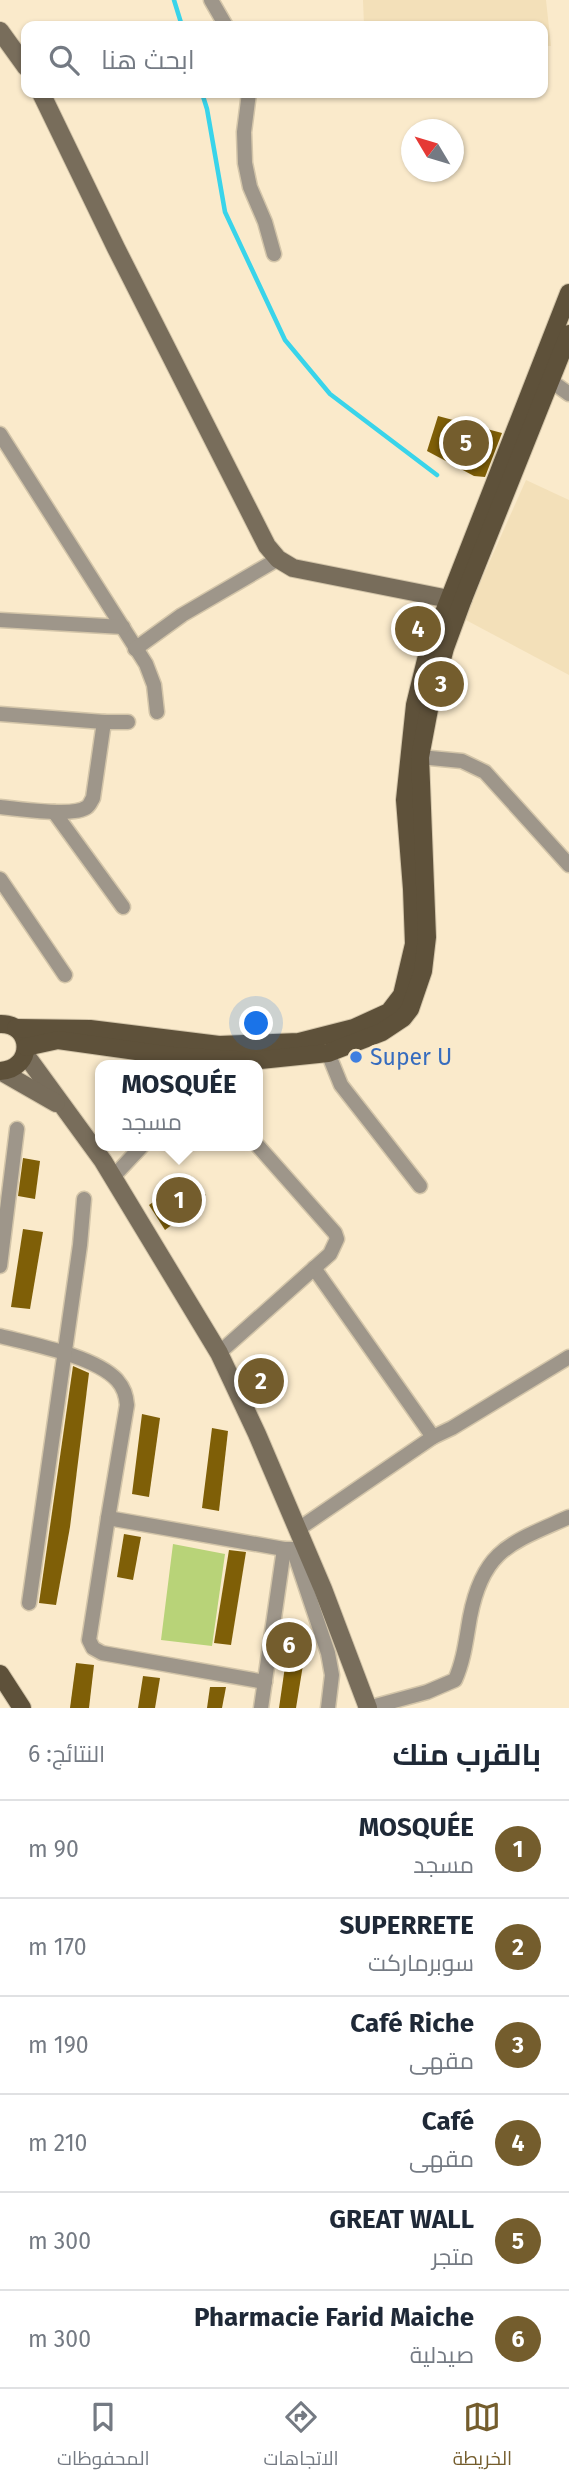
<!DOCTYPE html>
<html lang="ar">
<head>
<meta charset="utf-8">
<style>
	body { margin:0; font-family:"Fira Sans",Cairo,sans-serif; background:#f6f6f7; color:#1f2937; direction:rtl }
	.compass { position:absolute; left:401px; top:119px; width:63px; height:63px; border-radius:50%; background:#fff; box-shadow:0 2px 5px #0004; rotate:308deg }
	.you { position:absolute; left:257px; top:1024px; width:24px; height:24px; margin:-18px; border:5px solid #fff; border-radius:50%; background:#1a73e8; box-shadow:0 0 0 10px #1a73e833 }
	.badge { display:grid; place-items:center; width:46px; height:46px; border-radius:50%; background:#745d2d; color:#fff; font-size:23px; font-weight:700 }
	.pin { position:absolute; translate:-50% -50%; border:4px solid #fff; box-shadow:0 2px 7px #0006 }
	.popup { position:absolute; left:95px; top:1060px; width:168px; height:91px; box-sizing:border-box; display:grid; place-content:center; border-radius:14px; background:#fff; filter:drop-shadow(0 2px 5px #0005); font-size:23px; white-space:nowrap; color:#747a83 }
	.popup b { font-size:26px; color:#1f2937 }
	.popup::after { content:''; position:absolute; left:50%; top:100%; margin-left:-14px; border:14px solid transparent; border-top-color:#fff }
	.list { margin:0; padding:0; list-style:none }
	h2 { display:flex; justify-content:space-between; align-items:center; height:91px; margin:0; padding:0 28px; font-size:30px }
	h2 small { font-size:23px; font-weight:400; color:#747a83 }
	.list li { display:grid; grid-template-columns:46px 1fr auto; gap:21px; align-items:center; box-sizing:border-box; height:98px; padding:0 28px; border-top:2px solid #e0e1e3 }
	.list b { display:block; font-size:26px; white-space:nowrap }
	.list p { margin:0; font-size:23px; white-space:nowrap; color:#747a83 }
	.list em { font-size:23px; font-style:normal; color:#747a83 }
	.icon { flex:none; width:38px; height:38px; fill:none; stroke:currentColor; stroke-width:2; stroke-linecap:round; stroke-linejoin:round }
	.map { position:relative; flex:none; width:569px; height:1708px; overflow:hidden; direction:ltr }
	.search { position:absolute; background:#fff; box-shadow:0 2px 5px #0004; left:21px; right:21px; top:21px; height:77px; display:flex; align-items:center; gap:18px; box-sizing:border-box; padding:0 24px; border-radius:14px; color:#747a83; font-size:26px }
	.sheet { height:679px; background:#fff }
	nav { display:flex; justify-content:space-around; align-items:center; box-sizing:border-box; height:98px; border-top:2px solid #e0e1e3; background:#fff; font-size:19px; color:#747a83 }
	nav a { display:grid; justify-items:center; gap:4px }
	nav .on { color:#745d2d }
	.map>svg:first-child { display:block }
</style>
</head>
<body>
<div class="map">
<svg width="569" height="1708" viewBox="0 0 569 1708">
	<rect width="100%" height="100%" fill="#faeacb"/>
	<g fill="#f3e0b9">
		<polygon points="363,0 546,0 551,46 543,46 543,26 364,26"/>
		<polygon points="526,480 569,500 569,675 464,619"/>
	</g>
	<polygon fill="#b8d378" points="173,1544 225,1554 212,1646 161,1640"/>
	<g fill="none" stroke-linecap="round" stroke-linejoin="round">
		<g stroke="#39d4ea" stroke-width="4.5">
			<polyline points="174,0 182,26"/>
			<polyline points="202,93 207,109 225,212 285,340 330,394 437,475"/>
		</g>
	</g>
	<g fill="#7f5f07">
		<polygon points="438,416 502,433 485,477 474,476 427,451"/>
		<polygon points="23,1158 40,1161 35,1199 18,1196"/>
		<polygon points="191,1176 206,1195 193,1209 165,1230 149,1205"/>
		<polygon points="23,1229 43,1232 30,1309 11,1307"/>
		<polygon points="73,1366 89,1373 70,1527 56,1605 39,1603"/>
		<polygon points="142,1414 160,1418 149,1497 132,1494"/>
		<polygon points="212,1428 228,1431 219,1511 202,1508"/>
		<polygon points="124,1534 141,1537 133,1580 117,1577"/>
		<polygon points="229,1550 246,1552 231,1645 214,1643"/>
		<polygon points="290,1632 308,1634 296,1708 279,1708"/>
		<polygon points="76,1663 94,1665 89,1708 70,1708"/>
		<polygon points="143,1676 160,1678 155,1708 138,1708"/>
		<polygon points="210,1687 226,1687 222,1708 207,1708"/>
	</g>
	<g fill="none" stroke-linecap="round" stroke-linejoin="round">
		<defs>
			<g id="minor">
				<polyline points="211,0 226,26"/>
				<polyline points="249,93 244,132 245,163 250,187 265,222 274,254"/>
				<polyline points="551,381 569,394"/>
				<polyline points="0,434 146,664 154,685 157,712"/>
				<polyline points="0,620 123,627"/>
				<polyline points="135,649 182,615 278,559"/>
				<polyline points="0,714 104,722 128,722"/>
				<polyline points="420,757 462,761 485,772 569,865"/>
				<path d="M0 807C17 809 75 817 87 807 90 805 91 801 93 798L104 722"/>
				<polyline points="54,812 123,907"/>
				<polyline points="0,879 65,975"/>
				<polyline points="328,1053 341,1085 420,1186"/>
				<polyline points="113,1177 142,1146"/>
				<polyline points="0,1266 17,1129"/>
				<polyline points="314,1268 433,1437"/>
				<path d="M0 1336C31 1344 95 1356 117 1380 124 1388 126 1395 127 1405L108 1518"/>
				<polyline points="219,1353 330,1254 337,1239 335,1233 258,1146"/>
				<polyline points="297,1530 433,1437 452,1428 569,1357"/>
				<polyline points="293,1549 328,1653 332,1675 328,1708"/>
				<polyline points="29,1603 80,1245 84,1199"/>
				<polyline points="265,1682 102,1653 93,1648 89,1640 108,1518 284,1549 305,1549"/>
				<polyline points="261,1708 284,1549"/>
				<path d="M368 1708 427 1692 455 1680C464 1660 466 1639 470 1617 483 1549 511 1543 569 1517"/>
			</g>
			<g id="secondary">
				<polyline points="0,31 26,67"/>
				<polyline points="41,93 116,248 267,546 278,559 293,568 449,599 463,599"/>
				<polyline points="25,1054 103,1161 219,1353 257,1434 323,1589 368,1708"/>
				<polyline points="2,1072 56,1103"/>
			</g>
			<g id="primary">
				<path d="M0 1024C33 1023 35 1069 0 1071"/>
				<polyline points="16,1028 90,1029 219,1045 299,1042 354,1028 389,1012 402,995 414,944 412,889 405,800 415,705 427,656 569,293"/>
				<polyline points="26,1047 58,1040 172,1056 252,1061 328,1053 382,1032 403,1018 410,1009 423,971 427,937 420,757 430,704 445,648 463,599 569,334"/>
				<polyline points="0,1674 22,1708"/>
			</g>
		</defs>
		<use href="#minor" stroke="#d3c5a9" stroke-width="17"/>
		<use href="#secondary" stroke="#d3c5a9" stroke-width="20"/>
		<use href="#primary" stroke="#d3c5a9" stroke-width="20"/>
		<use href="#minor" stroke="#9e968a" stroke-width="14"/>
		<use href="#secondary" stroke="#786d5b" stroke-width="18"/>
		<use href="#primary" stroke="#5e513a" stroke-width="18"/>
	</g>
	<circle fill="#3f7fe0" stroke="#faeacb" stroke-width="2.5" cx="356" cy="1057" r="7"/>
	<g text-anchor="middle" stroke-width="7" stroke-linejoin="round" paint-order="stroke">
		<g font-size="23" fill="#366cbe" stroke="#faeacb" text-anchor="start">
			<text x="370" y="1065">Super U</text>
		</g>
	</g>
</svg>
<svg class="compass" viewBox="-18 -18 36 36"><path d="M0-13l5 13h-10z" fill="#e53935"/><path d="M0 13l5-13h-10z" fill="#747a83"/></svg>
<div class="you"></div>
<div class="pin badge" style="left:179px;top:1200px">1</div>
<div class="popup"><b>MOSQUÉE</b>مسجد</div>
<div class="pin badge" style="left:261px;top:1381px">2</div>
<div class="pin badge" style="left:441px;top:684px">3</div>
<div class="pin badge" style="left:418px;top:629px">4</div>
<div class="pin badge" style="left:466px;top:443px">5</div>
<div class="pin badge" style="left:289px;top:1645px">6</div>
<div class="search"><svg class="icon" aria-label="search" viewBox="0 0 24 24"><circle cx="10" cy="10" r="6"/><path d="M15 15l6 6"/></svg>ابحث هنا</div>
</div>
<section class="sheet">
<h2>بالقرب منك<small>النتائج: 6</small></h2>
<ul class="list">
<li><span class="badge">1</span><div><b>MOSQUÉE</b><p>مسجد</p></div><em>90 m</em></li>
<li><span class="badge">2</span><div><b>SUPERRETE</b><p>سوبرماركت</p></div><em>170 m</em></li>
<li><span class="badge">3</span><div><b>Café Riche</b><p>مقهى</p></div><em>190 m</em></li>
<li><span class="badge">4</span><div><b>Café</b><p>مقهى</p></div><em>210 m</em></li>
<li><span class="badge">5</span><div><b>GREAT WALL</b><p>متجر</p></div><em>300 m</em></li>
<li><span class="badge">6</span><div><b>Pharmacie Farid Maiche</b><p>صيدلية</p></div><em>300 m</em></li>
</ul>
</section>
<nav>
<a class="on"><svg class="icon" aria-label="map" viewBox="0 0 24 24"><path d="M3 6l6-2 6 2 6-2v14l-6 2-6-2-6 2zM9 4v14M15 6v14"/></svg>الخريطة</a>
<a><svg class="icon" aria-label="directions" viewBox="0 0 24 24"><path d="M12 3l9 9-9 9-9-9zM9 14v-3h6M13 9l2 2-2 2"/></svg>الاتجاهات</a>
<a><svg class="icon" aria-label="saved" viewBox="0 0 24 24"><path d="M7 4h10v16l-5-4-5 4z"/></svg>المحفوظات</a>
</nav>
</body>
</html>
